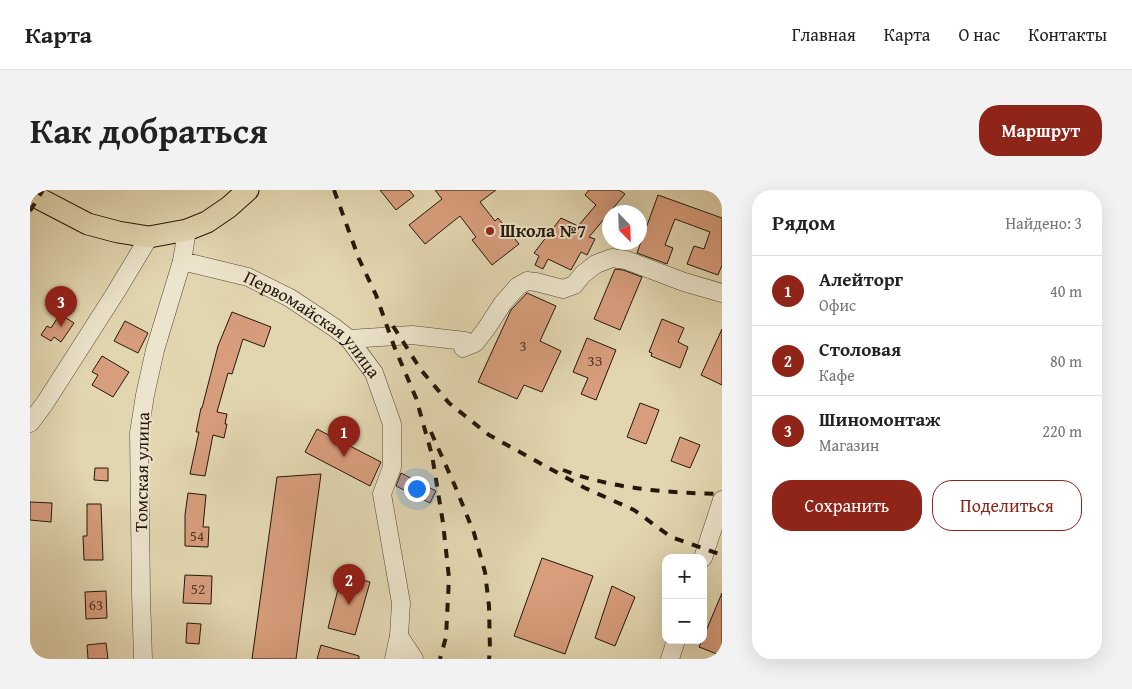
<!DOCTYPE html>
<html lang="ru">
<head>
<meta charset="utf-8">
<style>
	body { margin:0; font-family:"Gentium Book Plus",serif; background:#f2f2f2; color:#222 }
	.controls { position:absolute; right:15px; bottom:15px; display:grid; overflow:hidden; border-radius:10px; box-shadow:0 5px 20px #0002 }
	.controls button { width:45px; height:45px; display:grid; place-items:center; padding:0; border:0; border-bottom:1px solid #e0e0e0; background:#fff; color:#222; font:25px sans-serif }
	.compass { position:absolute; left:572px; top:15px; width:45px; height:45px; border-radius:50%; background:#fff; box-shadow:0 5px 20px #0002; rotate:157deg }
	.you { position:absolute; left:386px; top:298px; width:18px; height:18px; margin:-12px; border:4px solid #fff; border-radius:50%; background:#1a73e8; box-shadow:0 0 0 8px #1a73e833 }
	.badge { display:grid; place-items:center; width:32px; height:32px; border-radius:50%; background:#8f2418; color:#fff; font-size:16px; font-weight:700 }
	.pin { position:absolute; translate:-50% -41px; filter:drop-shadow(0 1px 2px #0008) }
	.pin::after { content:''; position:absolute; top:26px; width:18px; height:15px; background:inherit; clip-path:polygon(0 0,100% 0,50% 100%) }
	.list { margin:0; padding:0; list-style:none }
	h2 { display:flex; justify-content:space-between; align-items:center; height:65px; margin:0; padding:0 20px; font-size:21px }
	h2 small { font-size:16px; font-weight:400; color:#767676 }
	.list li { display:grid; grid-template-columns:32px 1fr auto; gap:15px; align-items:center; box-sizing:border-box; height:70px; padding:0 20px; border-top:1px solid #e0e0e0 }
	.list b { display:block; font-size:19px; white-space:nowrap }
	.list p { margin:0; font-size:16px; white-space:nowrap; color:#767676 }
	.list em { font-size:16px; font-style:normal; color:#767676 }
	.actions { display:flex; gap:10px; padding:15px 20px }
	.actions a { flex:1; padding:11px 0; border:1px solid #8f2418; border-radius:20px; text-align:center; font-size:18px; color:#8f2418 }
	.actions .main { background:#8f2418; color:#fff }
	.map { position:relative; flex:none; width:692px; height:469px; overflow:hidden; border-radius:20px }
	header { display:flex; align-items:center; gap:30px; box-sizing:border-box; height:70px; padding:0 25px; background:#fff; border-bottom:1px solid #e0e0e0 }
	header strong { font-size:24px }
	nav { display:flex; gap:28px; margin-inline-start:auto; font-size:18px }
	.intro { display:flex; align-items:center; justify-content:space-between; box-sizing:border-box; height:120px; padding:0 30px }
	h1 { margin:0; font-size:35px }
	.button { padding:12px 22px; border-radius:20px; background:#8f2418; color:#fff; font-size:18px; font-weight:700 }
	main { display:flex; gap:30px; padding:0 30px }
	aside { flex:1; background:#fff; border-radius:20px; box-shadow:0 5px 20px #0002 }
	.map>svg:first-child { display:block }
</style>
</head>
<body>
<header>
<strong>Карта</strong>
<nav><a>Главная</a><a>Карта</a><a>О нас</a><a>Контакты</a></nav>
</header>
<div class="intro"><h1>Как добраться</h1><a class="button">Маршрут</a></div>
<main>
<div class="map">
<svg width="692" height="469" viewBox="0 0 692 469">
	<rect width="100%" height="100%" fill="#e2d6b0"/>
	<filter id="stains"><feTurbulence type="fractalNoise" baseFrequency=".004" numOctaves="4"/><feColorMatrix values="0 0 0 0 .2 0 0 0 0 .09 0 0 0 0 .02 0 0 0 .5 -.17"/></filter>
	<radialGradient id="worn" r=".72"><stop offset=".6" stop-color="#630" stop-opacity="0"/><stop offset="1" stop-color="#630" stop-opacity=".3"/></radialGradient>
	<g fill="#d79d7c" stroke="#24170b">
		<polygon points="350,0 379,0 384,6 366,20"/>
		<polygon points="405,0 466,0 450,12 465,31 468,28 489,54 462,75 442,50 446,47 430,26 395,54 379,35 412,9"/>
		<polygon points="559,0 589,0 595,4 559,47 565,49 557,65 551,62 541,80 518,69 513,79 505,75 509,66 504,63 531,28 548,36 566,15 555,5"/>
		<polygon points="628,5 692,28 692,75 688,85 657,74 664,56 674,59 680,42 645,29 635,55 643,58 637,74 607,63"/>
		<polygon points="585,79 593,80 612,87 590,140 564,129"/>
		<polygon points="497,103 526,116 510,151 531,161 512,202 494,195 487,209 448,192 481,120"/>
		<polygon points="202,122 241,137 234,157 213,149 202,184 198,183 187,222 197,224 195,234 197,234 194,248 183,245 175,286 160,284 169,242 166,242 171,218 172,218 188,156"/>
		<polygon points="30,124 44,133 31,152 24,147 21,151 11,145 17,136 21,138"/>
		<polygon points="632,129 654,138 648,152 658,157 650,178 621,166 622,163 619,162"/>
		<polygon points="95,131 118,143 108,163 84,151"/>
		<polygon points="692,139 692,195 671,185"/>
		<polygon points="557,148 586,160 566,210 551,204 558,188 543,182"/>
		<polygon points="72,166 99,182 83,207 62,195 68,185 62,182"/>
		<polygon points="610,213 629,220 616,254 597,247"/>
		<polygon points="287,239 351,272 340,296 275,262"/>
		<polygon points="650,247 670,255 660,278 641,271"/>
		<polygon points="65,278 78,278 78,291 64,290"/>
		<polygon points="371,283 406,301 400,313 366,296"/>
		<polygon points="291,284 266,469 222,469 247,287"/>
		<polygon points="158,303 176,305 173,337 179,337 178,357 155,356 155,325"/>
		<polygon points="0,312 22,313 21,332 0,330"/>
		<polygon points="57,314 71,314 73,370 54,370 53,346 57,346"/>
		<polygon points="512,368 563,386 535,464 484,446"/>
		<polygon points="312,384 340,392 325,445 298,438"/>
		<polygon points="155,385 182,386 181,414 153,413"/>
		<polygon points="582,396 605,407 585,456 565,448"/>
		<polygon points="76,401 77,428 56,429 55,402"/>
		<polygon points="692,403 692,466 669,457 672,450 673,450 673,448"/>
		<polygon points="157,433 171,434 169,454 156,453"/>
		<polygon points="76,453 78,469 58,469 57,455"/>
		<polygon points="291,455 329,466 329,469 287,469"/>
	</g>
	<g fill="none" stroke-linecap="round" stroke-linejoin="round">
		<defs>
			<g id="minor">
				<path id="s1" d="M157 40 152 71 218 87 260 108 305 138 319 149 344 183 362 234V277L352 304 371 413 369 446 364 469"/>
				<polyline points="319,149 382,145 435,151 433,158 445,153 456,139 473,113 488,96 497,91 506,92 533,99 544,95 553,84 566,74 582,68 596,70 654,92 692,103"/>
				<polyline points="0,233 15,213 86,102 119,47"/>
				<polyline points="673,368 692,310"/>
				<polyline points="369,446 384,469"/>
				<polyline points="113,469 111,405 109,243 115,205 125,160 152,71"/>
				<polyline points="640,469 646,450"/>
			</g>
			<polyline id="major" points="0,2 8,8 58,34 88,42 119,47 157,40 177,32 199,17 218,0"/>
		</defs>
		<use href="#minor" stroke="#544734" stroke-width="19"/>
		<use href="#major" stroke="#24170b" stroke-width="23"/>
		<use href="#minor" stroke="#ece4cc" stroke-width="18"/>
		<use href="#major" stroke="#e2d6b0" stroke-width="21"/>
		<g stroke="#24170b" stroke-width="4" stroke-dasharray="9 9" stroke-linecap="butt">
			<polyline points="304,0 329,69 346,105 364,156 386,208 402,265 413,333 419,388 416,447 410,469"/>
			<polyline points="0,21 13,0"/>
			<polyline points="363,136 391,180 419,213 459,245 555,298 604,320 641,347 692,365"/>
			<polyline points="401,242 425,296 444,343 455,382 459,416 460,461 459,469"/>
			<path d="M533 280C583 299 638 303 692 304"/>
		</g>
	</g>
	<circle fill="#8f2418" stroke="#ece4cc" stroke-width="2" cx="460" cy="41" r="5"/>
	<g text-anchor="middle" stroke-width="4" stroke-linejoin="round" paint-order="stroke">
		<g font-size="15" fill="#513827">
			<text x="493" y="161">3</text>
			<text x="565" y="176">3З</text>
			<text x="167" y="351">54</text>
			<text x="168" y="404">52</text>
			<text x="66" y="420">63</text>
		</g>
		<g font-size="18" font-weight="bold" fill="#24170b" stroke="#ece4cc" text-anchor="start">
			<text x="470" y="47">Школа №7</text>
		</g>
		<g font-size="18" fill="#24170b" stroke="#ece4cc">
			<text dy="6" stroke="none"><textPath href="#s1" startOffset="180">Первомайская улица</textPath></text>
			<text transform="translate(112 282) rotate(-89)" y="6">Томская улица</text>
		</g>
	</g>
	<rect width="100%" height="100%" filter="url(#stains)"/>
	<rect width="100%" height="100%" fill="url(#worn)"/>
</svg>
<div class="controls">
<button>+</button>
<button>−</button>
</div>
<svg class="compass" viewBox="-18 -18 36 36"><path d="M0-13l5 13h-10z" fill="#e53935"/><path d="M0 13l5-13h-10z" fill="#767676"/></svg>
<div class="you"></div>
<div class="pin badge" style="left:314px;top:267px">1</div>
<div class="pin badge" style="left:319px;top:415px">2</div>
<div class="pin badge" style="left:31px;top:137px">3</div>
</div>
<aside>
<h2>Рядом<small>Найдено: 3</small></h2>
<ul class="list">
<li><span class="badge">1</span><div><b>Алейторг</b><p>Офис</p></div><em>40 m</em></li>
<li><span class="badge">2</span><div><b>Столовая</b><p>Кафе</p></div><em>80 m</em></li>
<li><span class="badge">3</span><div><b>Шиномонтаж</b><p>Магазин</p></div><em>220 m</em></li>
</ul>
<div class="actions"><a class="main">Сохранить</a><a>Поделиться</a></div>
</aside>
</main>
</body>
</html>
